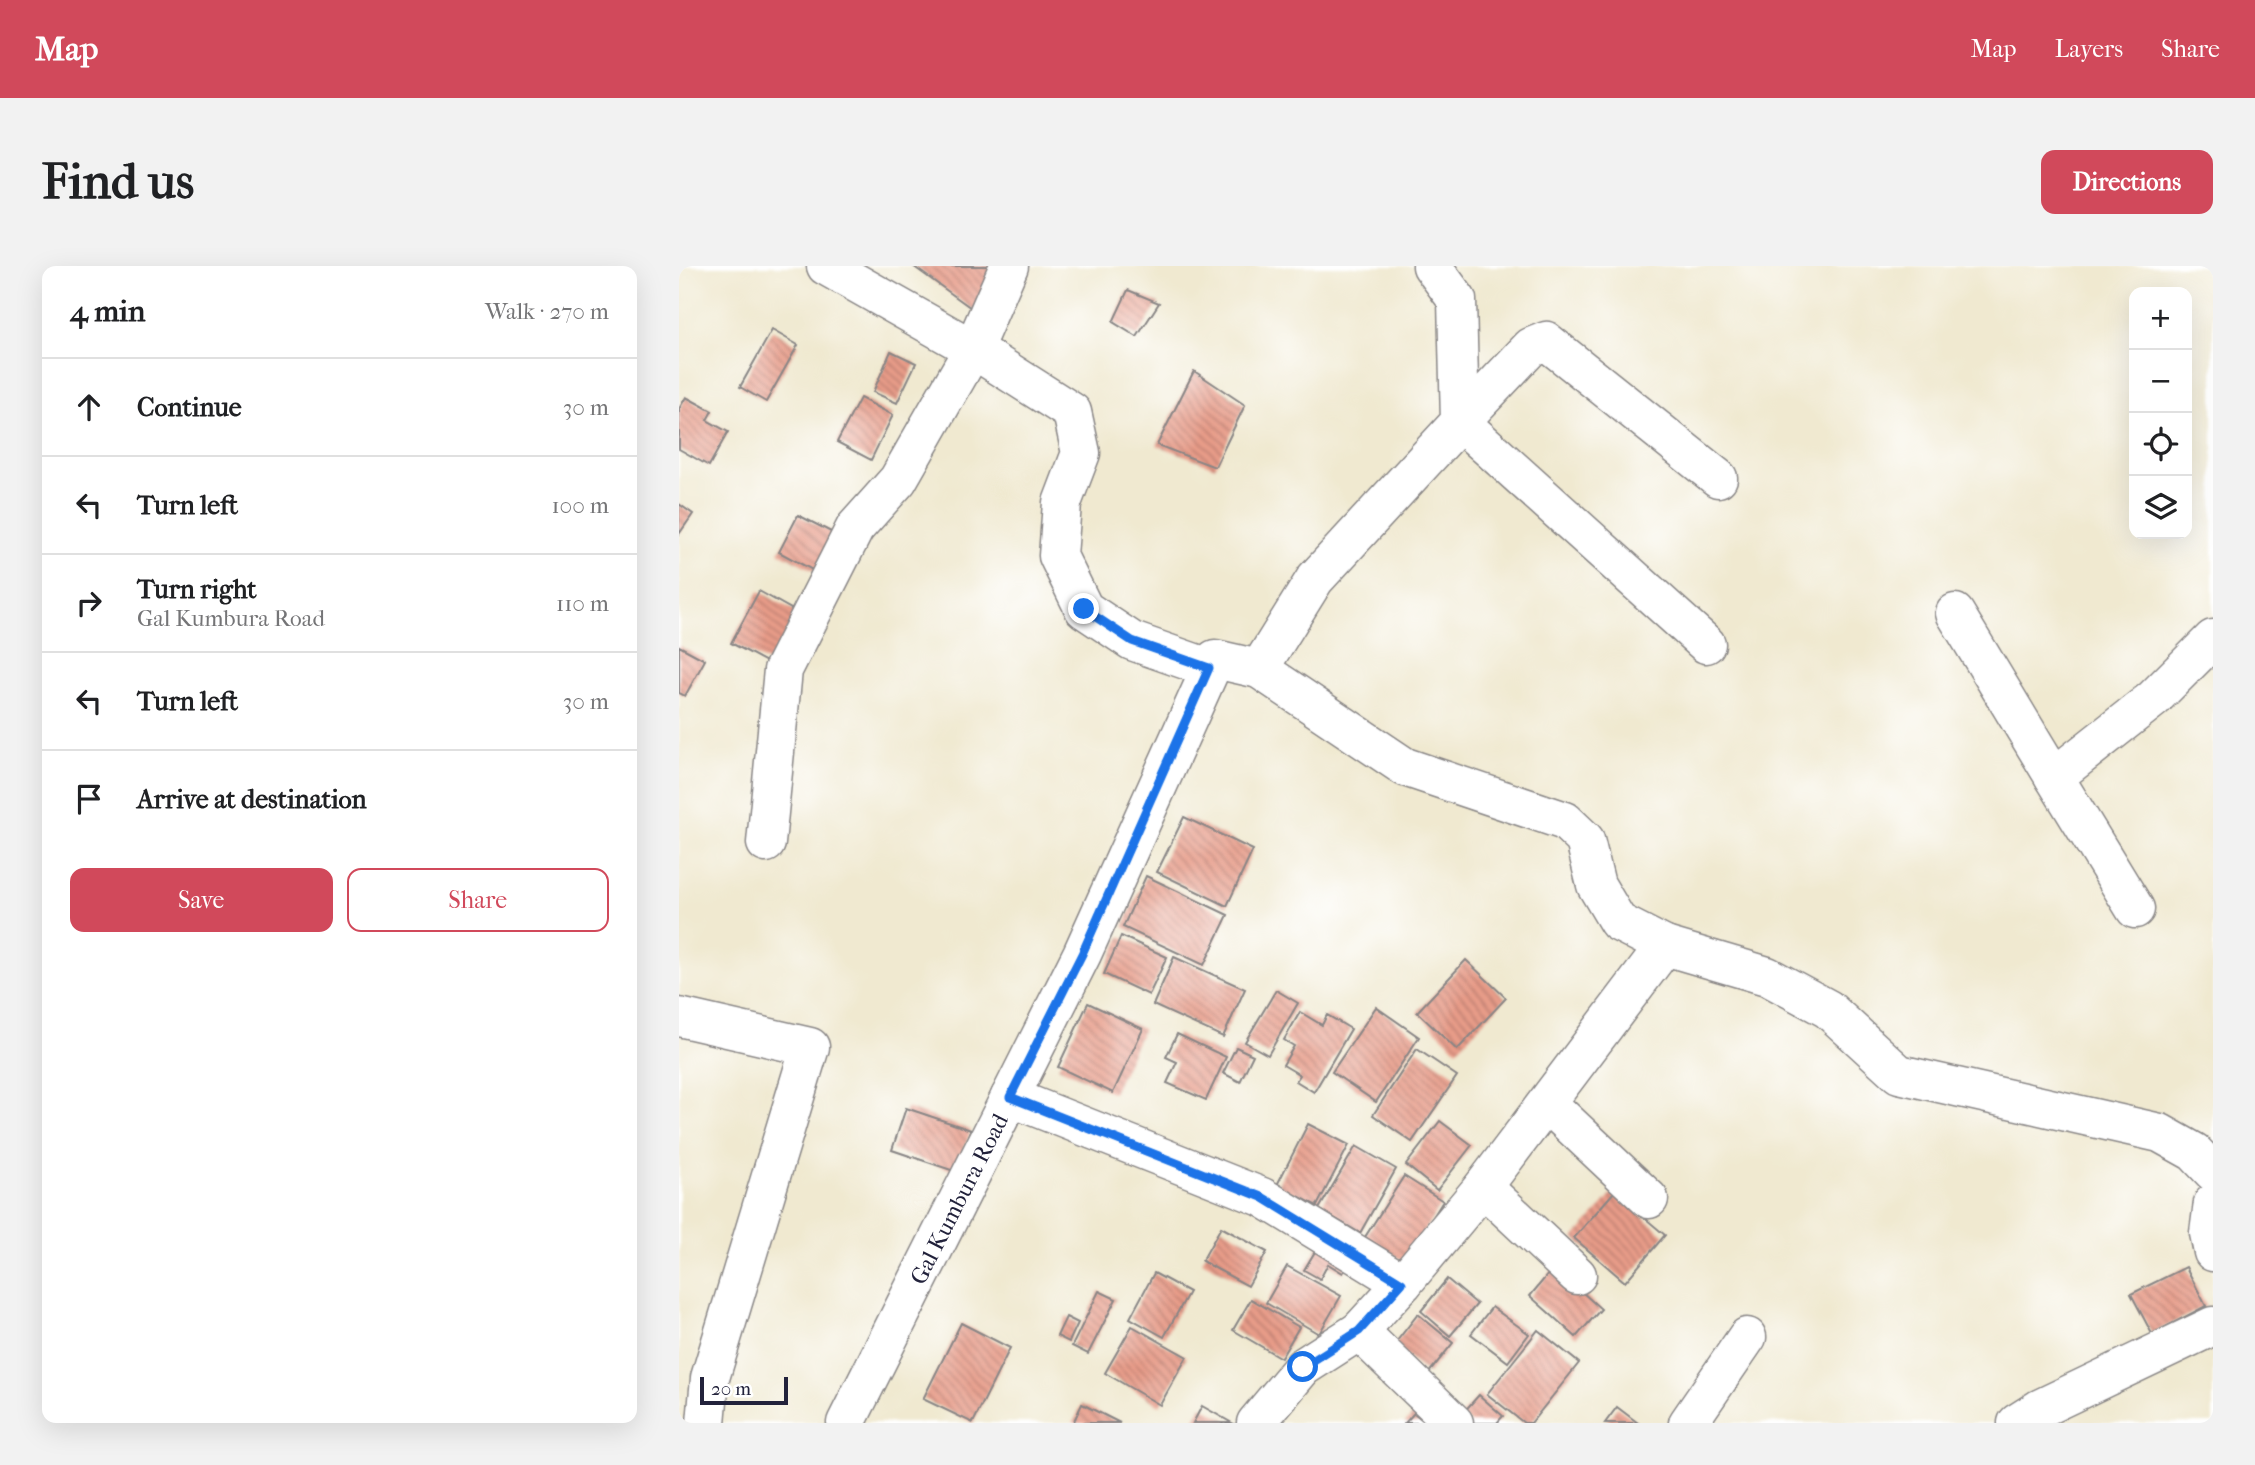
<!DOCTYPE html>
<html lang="en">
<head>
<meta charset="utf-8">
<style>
	body { margin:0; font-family:"IM FELL French Canon",serif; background:#f2f2f2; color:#202124 }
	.controls { position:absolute; right:21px; top:21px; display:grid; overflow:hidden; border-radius:14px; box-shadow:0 7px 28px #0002 }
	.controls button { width:63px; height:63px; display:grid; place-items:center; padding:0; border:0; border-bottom:2px solid #e0e0e0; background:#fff; color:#202124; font:35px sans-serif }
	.scale { position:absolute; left:21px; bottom:18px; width:88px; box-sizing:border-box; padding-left:7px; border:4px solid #22223b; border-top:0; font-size:19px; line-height:24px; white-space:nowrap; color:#22223b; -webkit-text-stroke:5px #fff; paint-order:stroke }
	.stop { position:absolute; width:21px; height:21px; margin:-16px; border:5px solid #1a73e8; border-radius:50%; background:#fff }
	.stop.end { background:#1a73e8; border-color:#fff; box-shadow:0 2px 7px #0008 }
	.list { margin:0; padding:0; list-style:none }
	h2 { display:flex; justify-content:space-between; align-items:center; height:91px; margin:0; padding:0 28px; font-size:30px }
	h2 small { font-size:23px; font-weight:400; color:#757577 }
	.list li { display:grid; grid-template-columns:46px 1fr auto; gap:21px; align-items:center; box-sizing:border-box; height:98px; padding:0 28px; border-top:2px solid #e0e0e0 }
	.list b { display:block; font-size:26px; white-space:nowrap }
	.list p { margin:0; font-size:23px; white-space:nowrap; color:#757577 }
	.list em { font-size:23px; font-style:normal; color:#757577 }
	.actions { display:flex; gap:14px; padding:21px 28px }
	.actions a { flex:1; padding:16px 0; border:2px solid #d1495b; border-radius:14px; text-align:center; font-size:24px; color:#d1495b }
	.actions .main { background:#d1495b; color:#fff }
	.icon { flex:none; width:38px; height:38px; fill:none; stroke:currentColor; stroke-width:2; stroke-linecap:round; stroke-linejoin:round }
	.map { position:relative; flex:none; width:1534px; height:1157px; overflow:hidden; border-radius:14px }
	header { display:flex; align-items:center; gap:42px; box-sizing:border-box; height:98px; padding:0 35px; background:#d1495b; color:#fff }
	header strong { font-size:33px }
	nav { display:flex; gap:38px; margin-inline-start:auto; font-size:24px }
	.intro { display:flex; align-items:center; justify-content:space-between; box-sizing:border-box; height:168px; padding:0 42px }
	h1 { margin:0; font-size:49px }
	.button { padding:18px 32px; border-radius:14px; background:#d1495b; color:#fff; font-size:24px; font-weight:700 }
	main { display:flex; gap:42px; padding:0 42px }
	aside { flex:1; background:#fff; border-radius:14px; box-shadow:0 7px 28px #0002 }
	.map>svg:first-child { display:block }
</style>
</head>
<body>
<header>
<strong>Map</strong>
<nav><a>Map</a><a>Layers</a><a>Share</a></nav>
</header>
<div class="intro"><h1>Find us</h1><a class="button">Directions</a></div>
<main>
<aside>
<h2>4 min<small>Walk · 270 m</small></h2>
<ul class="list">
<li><svg class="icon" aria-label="ahead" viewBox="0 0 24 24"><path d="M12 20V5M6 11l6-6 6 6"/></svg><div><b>Continue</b></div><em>30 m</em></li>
<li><svg class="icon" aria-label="left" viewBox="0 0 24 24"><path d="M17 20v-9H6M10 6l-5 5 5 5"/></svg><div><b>Turn left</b></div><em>100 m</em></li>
<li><svg class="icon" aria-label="right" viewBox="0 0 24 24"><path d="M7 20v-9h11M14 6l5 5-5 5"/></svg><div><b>Turn right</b><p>Gal Kumbura Road</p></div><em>110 m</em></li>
<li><svg class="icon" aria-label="left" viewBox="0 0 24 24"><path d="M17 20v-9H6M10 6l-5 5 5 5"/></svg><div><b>Turn left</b></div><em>30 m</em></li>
<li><svg class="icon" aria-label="arrive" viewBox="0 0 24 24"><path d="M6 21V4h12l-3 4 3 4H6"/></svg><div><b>Arrive at destination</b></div></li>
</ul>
<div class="actions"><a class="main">Save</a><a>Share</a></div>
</aside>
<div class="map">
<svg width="1534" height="1157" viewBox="0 0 1534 1157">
	<defs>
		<pattern id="building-back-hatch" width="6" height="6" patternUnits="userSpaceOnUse" patternTransform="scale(1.75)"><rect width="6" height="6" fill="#e79b88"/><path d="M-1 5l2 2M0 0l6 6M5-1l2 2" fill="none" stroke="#bb7e70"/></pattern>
	</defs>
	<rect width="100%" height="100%" fill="#fff"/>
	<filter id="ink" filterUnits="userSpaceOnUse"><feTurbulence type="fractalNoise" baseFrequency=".0143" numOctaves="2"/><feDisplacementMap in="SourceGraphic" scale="14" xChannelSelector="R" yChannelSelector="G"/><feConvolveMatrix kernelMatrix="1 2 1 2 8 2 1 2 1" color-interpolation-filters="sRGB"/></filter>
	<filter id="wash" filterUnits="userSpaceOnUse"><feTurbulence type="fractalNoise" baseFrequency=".00686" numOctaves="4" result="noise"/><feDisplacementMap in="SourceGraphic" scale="28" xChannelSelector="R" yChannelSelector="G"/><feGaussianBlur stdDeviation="1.57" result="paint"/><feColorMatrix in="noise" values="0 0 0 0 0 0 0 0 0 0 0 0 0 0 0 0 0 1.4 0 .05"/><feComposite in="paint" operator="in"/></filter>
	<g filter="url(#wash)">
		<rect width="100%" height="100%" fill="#f0e9d0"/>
		<g id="blocks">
			<g fill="url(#building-back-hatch)">
				<polygon points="234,0 318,0 299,47"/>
				<polygon points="449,24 480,37 458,71 434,56"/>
				<polygon points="93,64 119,79 87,136 61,121"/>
				<polygon points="212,85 237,97 218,137 194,126"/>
				<polygon points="515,105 566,139 536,201 478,179"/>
				<polygon points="7,131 33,145 28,154 49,166 30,200 0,183 0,143"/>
				<polygon points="181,132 214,149 192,194 158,176"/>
				<polygon points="0,238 14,248 0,268"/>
				<polygon points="119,249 156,268 137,306 100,286"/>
				<polygon points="80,325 119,347 91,398 52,377"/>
				<polygon points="0,380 26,394 6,430 0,427"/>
				<polygon points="505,551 574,584 548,640 478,606"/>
				<polygon points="467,610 549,649 525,699 444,661"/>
				<polygon points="442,670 488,691 470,729 425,708"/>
				<polygon points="495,691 566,723 544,771 474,739"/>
				<polygon points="787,694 827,732 778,784 738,746"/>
				<polygon points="597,724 619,737 589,789 566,776"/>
				<polygon points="409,737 464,763 434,827 379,801"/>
				<polygon points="697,741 740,771 697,836 653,806"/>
				<polygon points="621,746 643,759 648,749 672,763 635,826 617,815 621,809 604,799 615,780 605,774"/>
				<polygon points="498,768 547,791 527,834 488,817 498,796 487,791"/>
				<polygon points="557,781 574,789 561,816 544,807"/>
				<polygon points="738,783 778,810 733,876 694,849"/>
				<polygon points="227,842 292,864 278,906 213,884"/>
				<polygon points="761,855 793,879 758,924 727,899"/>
				<polygon points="629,858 670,879 638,940 598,919"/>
				<polygon points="677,880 717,903 681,967 640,943"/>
				<polygon points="725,910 764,935 726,996 686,971"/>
				<polygon points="935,926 986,969 946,1016 895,972"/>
				<polygon points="542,961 588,986 569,1020 523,995"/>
				<polygon points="643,974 672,993 664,1007 649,998 641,1013 625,1004"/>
				<polygon points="608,1000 662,1030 640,1068 587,1037"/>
				<polygon points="875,1001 922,1043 897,1071 851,1030"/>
				<polygon points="1507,1001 1527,1040 1473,1068 1452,1028"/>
				<polygon points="475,1007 510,1026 485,1071 451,1052"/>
				<polygon points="768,1013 798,1038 771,1070 742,1045"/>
				<polygon points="420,1025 437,1033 409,1088 393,1080"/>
				<polygon points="572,1033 620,1061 602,1092 554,1064"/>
				<polygon points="813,1041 850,1068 829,1096 792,1068"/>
				<polygon points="739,1048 774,1077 749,1108 714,1080"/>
				<polygon points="387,1051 399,1057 390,1076 378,1070"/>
				<polygon points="282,1057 331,1082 294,1157 244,1133"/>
				<polygon points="453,1060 508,1091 481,1139 426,1107"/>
				<polygon points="859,1064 900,1097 852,1157 845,1157 808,1128"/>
				<polygon points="800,1129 824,1150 818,1157 792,1157 782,1149"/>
				<polygon points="403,1138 441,1157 394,1157"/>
				<polygon points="523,1140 553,1157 514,1157"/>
				<polygon points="938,1141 959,1157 926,1157"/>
				<polygon points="735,1147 747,1157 726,1157"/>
			</g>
		</g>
	</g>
	<g filter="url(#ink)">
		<use href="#blocks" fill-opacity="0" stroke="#898686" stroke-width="2"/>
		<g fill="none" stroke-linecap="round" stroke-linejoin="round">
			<defs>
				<g id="minor">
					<polyline points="147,0 294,83 393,146 402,187 383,237 379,290 405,343 453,375 530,402"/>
					<polyline points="1276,347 1375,511 1474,433 1534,373"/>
					<polyline points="1027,378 781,156 852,81 867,75 1039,212"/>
					<polyline points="580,403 636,313 781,156 778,34 753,0"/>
					<polyline points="1375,511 1456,643"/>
					<polyline points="87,577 104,404 176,262 219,214 294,83 330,0"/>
					<polyline points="986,680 1088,710 1149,743 1220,808 1481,867 1515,886 1534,906"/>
					<polyline points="0,751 131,781 31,1112 27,1157"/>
					<polyline points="331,831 583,931 724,1017"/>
					<polyline points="869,838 970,933"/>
					<polyline points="804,921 898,1009"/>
					<polyline points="1534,937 1530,967 1534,986"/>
					<polyline points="680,1065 775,1157"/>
					<polyline points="167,1157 403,688 536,393 580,403 726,501 886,555 906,574 917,619 939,656 986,680 804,921 724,1017 680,1065 624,1101 577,1157"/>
					<polyline points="1009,1157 1068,1071"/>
					<polyline points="1338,1157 1360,1143 1534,1060"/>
				</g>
			</defs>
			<use href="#minor" stroke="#898686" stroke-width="41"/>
			<use href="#minor" stroke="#fff" stroke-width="38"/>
		</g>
	</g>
	<g fill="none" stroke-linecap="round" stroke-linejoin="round" filter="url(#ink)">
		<polyline stroke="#1a73e8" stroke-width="9" points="405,343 453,375 530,402 403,688 331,831 583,931 723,1017 680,1065 624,1101"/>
	</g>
	<g text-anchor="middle" stroke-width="6" stroke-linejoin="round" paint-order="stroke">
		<g font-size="23" fill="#22223b" stroke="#fff">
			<text transform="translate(280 933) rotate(-63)" y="8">Gal Kumbura Road</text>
		</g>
	</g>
</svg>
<div class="controls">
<button>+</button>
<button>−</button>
<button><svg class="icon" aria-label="locate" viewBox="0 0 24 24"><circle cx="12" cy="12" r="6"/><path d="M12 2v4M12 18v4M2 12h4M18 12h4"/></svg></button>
<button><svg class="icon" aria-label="layers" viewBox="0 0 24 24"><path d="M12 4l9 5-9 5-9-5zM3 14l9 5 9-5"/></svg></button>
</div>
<div class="scale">20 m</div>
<div class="stop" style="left:624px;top:1101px"></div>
<div class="stop end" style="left:405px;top:343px"></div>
</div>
</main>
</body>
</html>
